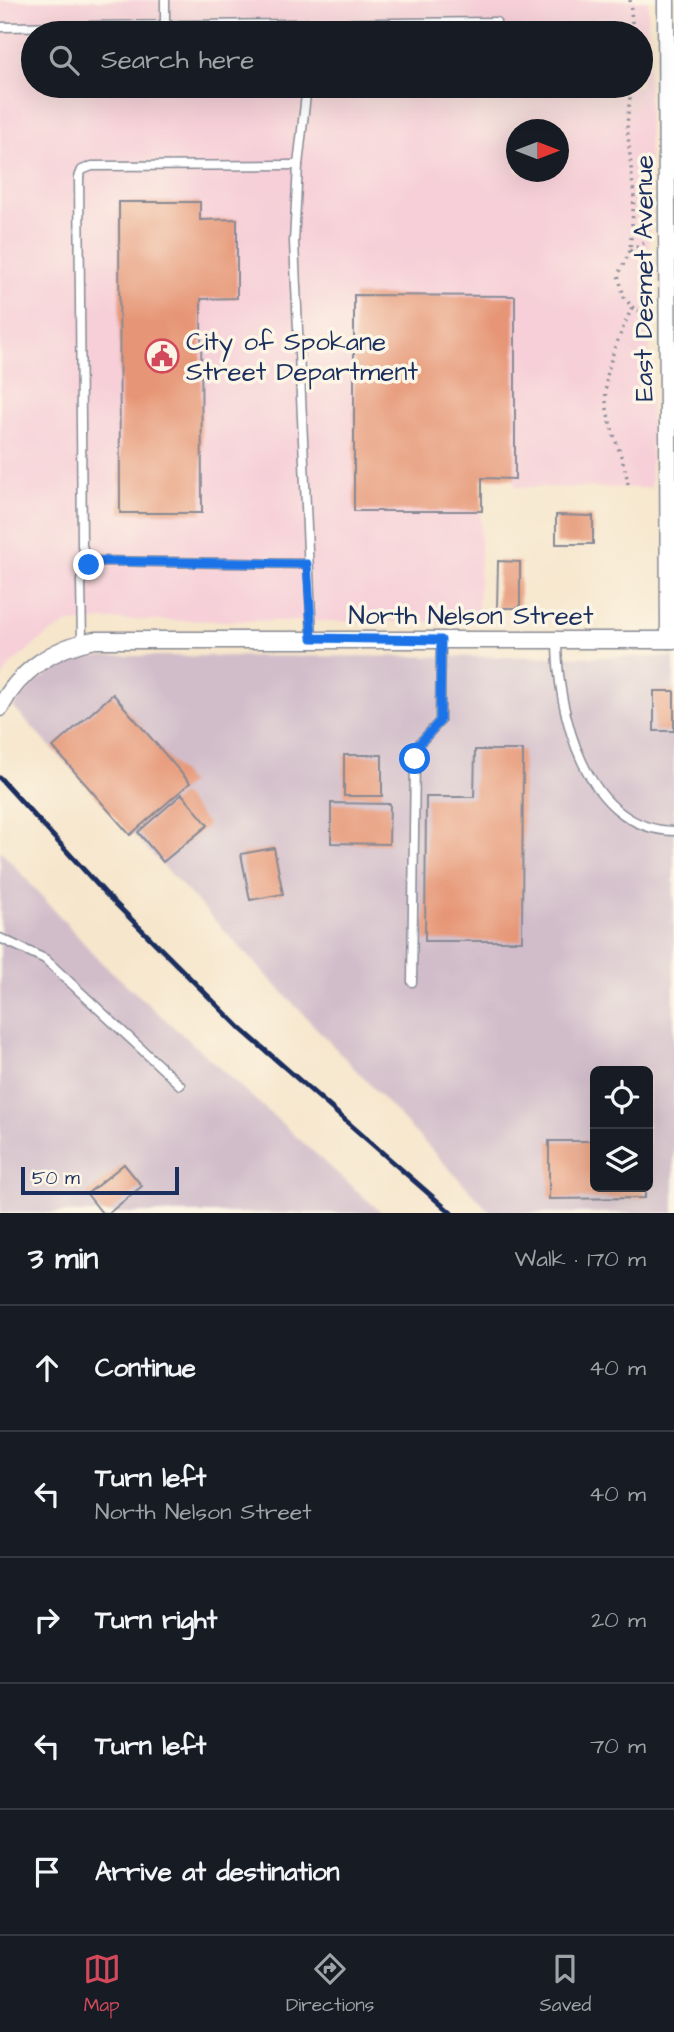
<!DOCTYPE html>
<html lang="en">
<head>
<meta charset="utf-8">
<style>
	body { margin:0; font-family:"Architects Daughter",sans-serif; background:#242831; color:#f1f3f6 }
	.controls { position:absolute; right:21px; bottom:21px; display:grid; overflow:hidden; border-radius:10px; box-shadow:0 7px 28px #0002 }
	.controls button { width:63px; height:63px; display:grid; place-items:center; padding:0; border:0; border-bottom:2px solid #363941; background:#171b24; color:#f1f3f6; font:35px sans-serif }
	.compass { position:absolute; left:506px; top:119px; width:63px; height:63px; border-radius:50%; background:#171b24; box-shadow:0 7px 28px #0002; rotate:90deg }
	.scale { position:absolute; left:21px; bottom:18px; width:158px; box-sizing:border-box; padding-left:7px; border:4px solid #1b2f5e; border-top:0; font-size:19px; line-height:24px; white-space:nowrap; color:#1b2f5e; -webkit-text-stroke:5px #fcf5e5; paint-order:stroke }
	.stop { position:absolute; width:21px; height:21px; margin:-16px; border:5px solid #1a73e8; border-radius:50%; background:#fff }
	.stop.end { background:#1a73e8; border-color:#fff; box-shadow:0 2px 7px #0008 }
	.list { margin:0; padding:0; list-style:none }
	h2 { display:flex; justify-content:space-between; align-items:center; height:91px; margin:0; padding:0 28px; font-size:30px }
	h2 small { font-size:23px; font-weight:400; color:#9ea1a6 }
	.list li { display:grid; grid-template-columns:46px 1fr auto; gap:21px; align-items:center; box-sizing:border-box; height:126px; padding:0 28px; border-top:2px solid #363941 }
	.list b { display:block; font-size:26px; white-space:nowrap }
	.list p { margin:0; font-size:23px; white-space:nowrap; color:#9ea1a6 }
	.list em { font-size:23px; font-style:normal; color:#9ea1a6 }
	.icon { flex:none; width:38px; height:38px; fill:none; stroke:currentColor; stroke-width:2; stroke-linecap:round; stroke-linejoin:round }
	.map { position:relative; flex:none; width:674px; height:1213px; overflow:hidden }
	.search { position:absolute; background:#171b24; box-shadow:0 7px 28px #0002; left:21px; right:21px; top:21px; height:77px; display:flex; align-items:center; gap:18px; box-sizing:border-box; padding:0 24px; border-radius:38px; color:#9ea1a6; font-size:26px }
	.sheet { height:721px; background:#171b24 }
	nav { display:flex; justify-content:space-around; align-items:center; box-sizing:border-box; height:98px; border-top:2px solid #363941; background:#171b24; font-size:19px; color:#9ea1a6 }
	nav a { display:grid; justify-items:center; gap:4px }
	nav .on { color:#d1495b }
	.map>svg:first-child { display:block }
</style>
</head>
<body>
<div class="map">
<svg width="674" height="1213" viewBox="0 0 674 1213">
	<rect width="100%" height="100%" fill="#fcf5e5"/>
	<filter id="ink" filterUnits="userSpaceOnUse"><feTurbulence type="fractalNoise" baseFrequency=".0143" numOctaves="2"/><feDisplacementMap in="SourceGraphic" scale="14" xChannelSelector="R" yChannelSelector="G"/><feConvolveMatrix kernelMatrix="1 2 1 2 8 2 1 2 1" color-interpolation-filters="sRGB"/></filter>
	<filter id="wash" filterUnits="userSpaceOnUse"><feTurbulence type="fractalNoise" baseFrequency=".00686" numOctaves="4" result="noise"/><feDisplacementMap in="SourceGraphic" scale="28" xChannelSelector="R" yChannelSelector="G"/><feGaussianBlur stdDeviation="1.57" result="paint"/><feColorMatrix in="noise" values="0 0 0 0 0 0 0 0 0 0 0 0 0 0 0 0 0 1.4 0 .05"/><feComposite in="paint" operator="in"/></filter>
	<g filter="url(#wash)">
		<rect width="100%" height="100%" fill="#f6e6cc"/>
		<path fill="#f6cfd8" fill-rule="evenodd" d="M0 0H648L651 488 515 487 514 479H482L478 622 104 620 69 623 47 635 12 663 0 681ZM33 33H641V86H33ZM516 130H558V172H516Z"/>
		<g fill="#d1bdca" fill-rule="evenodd">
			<path d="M103 656 674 657V1213H491L13 707 37 682 55 669 78 659ZM595 1071H648V1187H595Z"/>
			<polygon points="0,850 101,962 382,1213 0,1213"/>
		</g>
		<g id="blocks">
			<g fill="#e69676">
				<polygon points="119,202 200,202 200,220 237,219 237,298 201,299 202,513 120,513"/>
				<polygon points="354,295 515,296 515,479 482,478 482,511 354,511"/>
				<polygon points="556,515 593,516 593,544 556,544"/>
				<polygon points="498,561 520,562 520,608 497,608"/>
				<rect x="654" y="691" width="20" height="40"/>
				<polygon points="113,694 190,783 130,835 53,747"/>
				<polygon points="475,750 523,750 522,941 425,941 426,797 474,797"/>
				<rect x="344" y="755" width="38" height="41"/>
				<polygon points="182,794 208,825 163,862 138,832"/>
				<polygon points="331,803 390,804 389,844 331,843"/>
				<polygon points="274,848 283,894 250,900 241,854"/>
				<polygon points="549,1141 595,1141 595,1187 645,1187 645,1198 549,1199"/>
				<polygon points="124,1164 142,1186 109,1213 102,1213 87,1194"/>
			</g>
		</g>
	</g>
	<g filter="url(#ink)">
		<use href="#blocks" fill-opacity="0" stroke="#888a95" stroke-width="2"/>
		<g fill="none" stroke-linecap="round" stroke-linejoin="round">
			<defs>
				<g id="service">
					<polyline points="165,0 165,25"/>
					<polyline points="0,27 496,22"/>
					<polyline points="307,86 298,165 294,242 312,638"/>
					<polyline points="89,565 82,546 79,177 82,170 92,166 298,165"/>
					<path d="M557 640C557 712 585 829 674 831"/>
					<polyline points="82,642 81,581 83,571 96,561 307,564"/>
					<polyline points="0,938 45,959 180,1085"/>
					<polyline points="412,982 415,759 419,744 440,721 441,640"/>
				</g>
				<g id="minor">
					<polyline points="666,0 669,640"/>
					<path d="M0 708C19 671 54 647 95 640H674"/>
				</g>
			</defs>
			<use href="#service" stroke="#888a95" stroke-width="11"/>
			<use href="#minor" stroke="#888a95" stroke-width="19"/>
			<g stroke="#888a95" stroke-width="3.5" stroke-dasharray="2 5" stroke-linecap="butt">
				<polyline points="630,0 633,33"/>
				<polyline points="630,251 648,241"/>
				<polyline points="632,307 648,316"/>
				<path d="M628 484C624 455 608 429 606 400 603 368 620 336 632 307L624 297 618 275 630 251 634 198 627 125 631 86"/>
			</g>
			<use href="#service" stroke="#fff" stroke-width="8"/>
			<use href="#minor" stroke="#fff" stroke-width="16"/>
			<polyline stroke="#1b2f5e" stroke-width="5" points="0,778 105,893 241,1029 451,1213"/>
		</g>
	</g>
	<g fill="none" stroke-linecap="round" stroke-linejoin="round" filter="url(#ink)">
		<polyline stroke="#1a73e8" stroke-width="9" points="89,565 96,561 307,564 312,638 441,640 440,721 419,744 415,759"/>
	</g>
	<defs>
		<symbol id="civic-ring" viewBox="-11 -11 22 22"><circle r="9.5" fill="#fcf5e5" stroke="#d1495b" stroke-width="1.5"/><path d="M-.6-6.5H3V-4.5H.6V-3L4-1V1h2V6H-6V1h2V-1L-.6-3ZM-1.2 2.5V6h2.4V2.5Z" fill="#d1495b"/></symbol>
	</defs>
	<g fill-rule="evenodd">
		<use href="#civic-ring" x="143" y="337" width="38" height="38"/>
	</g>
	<g text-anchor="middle" stroke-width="7" stroke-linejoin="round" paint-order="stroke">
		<g font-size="26" fill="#1b2f5e" stroke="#fcf5e5">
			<text transform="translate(643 278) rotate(-90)" y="9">East Desmet Avenue</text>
			<text x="471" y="624">North Nelson Street</text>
		</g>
		<g font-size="26" fill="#1b2f5e" stroke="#fcf5e5" text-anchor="start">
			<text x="186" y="350">City of Spokane<tspan x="186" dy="30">Street Department</tspan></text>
		</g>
	</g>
</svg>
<div class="controls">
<button><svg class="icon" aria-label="locate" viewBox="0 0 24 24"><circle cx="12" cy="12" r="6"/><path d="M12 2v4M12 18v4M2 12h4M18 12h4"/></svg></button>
<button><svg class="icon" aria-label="layers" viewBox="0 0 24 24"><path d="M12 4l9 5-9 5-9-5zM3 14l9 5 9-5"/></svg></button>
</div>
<svg class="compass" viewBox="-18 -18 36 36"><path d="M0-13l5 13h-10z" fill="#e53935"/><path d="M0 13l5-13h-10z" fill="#9ea1a6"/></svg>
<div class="scale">50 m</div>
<div class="stop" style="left:415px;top:759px"></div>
<div class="stop end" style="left:89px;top:565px"></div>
<div class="search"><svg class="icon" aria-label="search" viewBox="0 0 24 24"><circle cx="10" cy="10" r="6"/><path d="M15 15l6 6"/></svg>Search here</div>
</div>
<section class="sheet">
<h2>3 min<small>Walk · 170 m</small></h2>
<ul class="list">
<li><svg class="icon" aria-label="ahead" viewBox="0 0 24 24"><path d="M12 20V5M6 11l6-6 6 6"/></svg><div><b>Continue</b></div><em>40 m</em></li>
<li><svg class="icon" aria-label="left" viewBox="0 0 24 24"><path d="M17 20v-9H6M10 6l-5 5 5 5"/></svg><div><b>Turn left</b><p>North Nelson Street</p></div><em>40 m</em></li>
<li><svg class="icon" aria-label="right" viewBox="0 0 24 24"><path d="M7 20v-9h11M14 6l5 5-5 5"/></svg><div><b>Turn right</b></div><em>20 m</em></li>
<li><svg class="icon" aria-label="left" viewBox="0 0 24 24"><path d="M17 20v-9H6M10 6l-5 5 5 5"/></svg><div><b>Turn left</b></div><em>70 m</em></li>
<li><svg class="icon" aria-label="arrive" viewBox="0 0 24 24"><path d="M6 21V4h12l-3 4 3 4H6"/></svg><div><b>Arrive at destination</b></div></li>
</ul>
</section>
<nav>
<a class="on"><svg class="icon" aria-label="map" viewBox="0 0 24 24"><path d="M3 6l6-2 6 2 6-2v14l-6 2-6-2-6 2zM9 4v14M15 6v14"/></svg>Map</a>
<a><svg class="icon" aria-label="directions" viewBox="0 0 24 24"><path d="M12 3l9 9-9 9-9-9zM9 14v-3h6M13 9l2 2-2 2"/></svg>Directions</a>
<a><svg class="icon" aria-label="saved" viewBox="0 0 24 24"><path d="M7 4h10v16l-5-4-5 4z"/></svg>Saved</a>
</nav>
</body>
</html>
